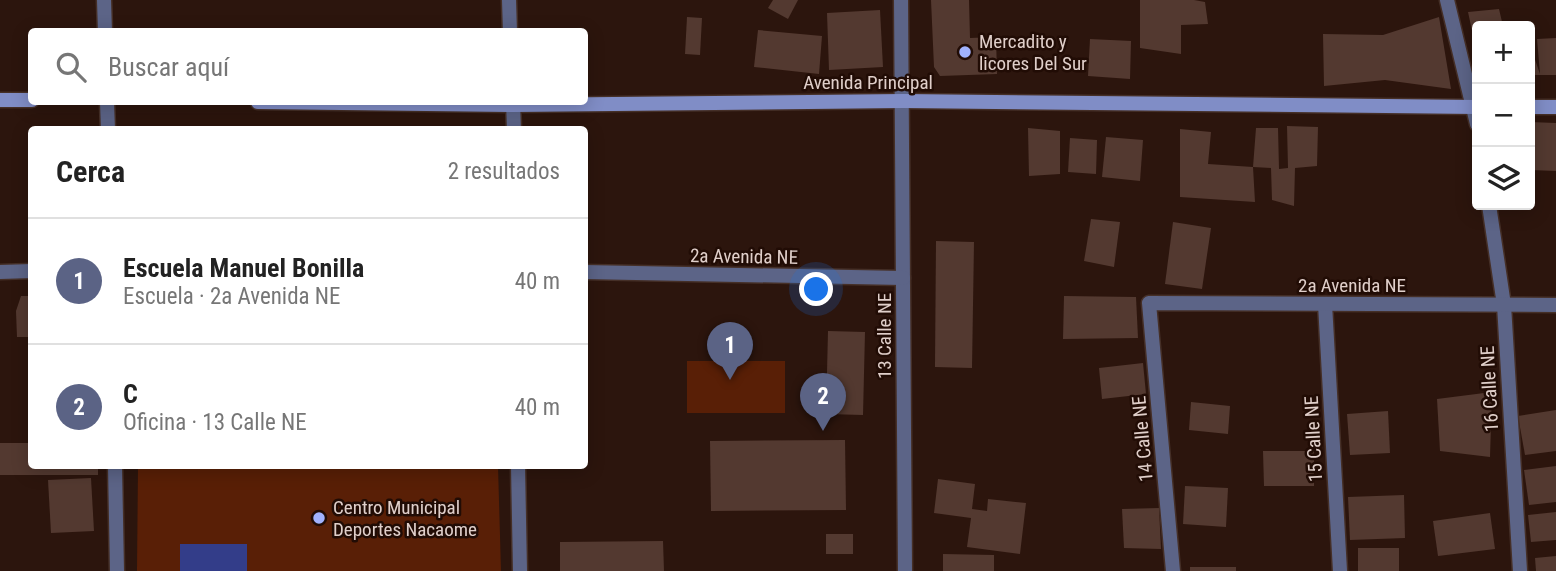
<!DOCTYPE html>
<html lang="es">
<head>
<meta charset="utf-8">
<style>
	body { margin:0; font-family:"Roboto Condensed",sans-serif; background:#f2f2f2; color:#222 }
	.controls { position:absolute; right:21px; top:21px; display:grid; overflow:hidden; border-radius:7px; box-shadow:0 4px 18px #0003 }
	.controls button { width:63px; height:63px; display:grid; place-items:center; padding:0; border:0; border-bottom:2px solid #e0e0e0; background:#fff; color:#222; font:35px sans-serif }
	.you { position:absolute; left:817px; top:290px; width:24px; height:24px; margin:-18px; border:5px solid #fff; border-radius:50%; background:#1a73e8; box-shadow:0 0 0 10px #1a73e833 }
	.badge { display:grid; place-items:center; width:46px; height:46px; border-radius:50%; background:#5b6385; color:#fff; font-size:23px; font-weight:700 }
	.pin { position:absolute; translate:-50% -58px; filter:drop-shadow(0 2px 4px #0008) }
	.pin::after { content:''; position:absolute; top:37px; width:24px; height:21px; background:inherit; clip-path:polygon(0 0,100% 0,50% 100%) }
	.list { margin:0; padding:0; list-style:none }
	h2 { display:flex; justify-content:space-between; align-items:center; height:91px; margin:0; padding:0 28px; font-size:30px }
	h2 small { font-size:23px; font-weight:400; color:#767676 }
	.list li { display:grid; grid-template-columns:46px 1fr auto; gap:21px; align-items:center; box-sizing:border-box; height:126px; padding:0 28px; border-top:2px solid #e0e0e0 }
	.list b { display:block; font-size:26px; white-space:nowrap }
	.list p { margin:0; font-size:23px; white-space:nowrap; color:#767676 }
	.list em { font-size:23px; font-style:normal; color:#767676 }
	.icon { flex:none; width:38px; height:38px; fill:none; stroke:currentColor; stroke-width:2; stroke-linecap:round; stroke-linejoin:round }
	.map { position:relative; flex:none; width:1556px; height:571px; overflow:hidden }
	.search { position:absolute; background:#fff; box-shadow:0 4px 18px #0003; left:28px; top:28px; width:560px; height:77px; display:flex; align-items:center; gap:18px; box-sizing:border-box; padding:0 24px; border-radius:7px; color:#767676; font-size:26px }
	.panel { position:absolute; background:#fff; box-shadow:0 4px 18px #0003; left:28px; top:126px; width:560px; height:343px; border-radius:7px }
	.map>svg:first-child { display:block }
</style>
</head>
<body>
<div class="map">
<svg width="1556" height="571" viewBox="0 0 1556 571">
	<rect width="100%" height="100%" fill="#2c150d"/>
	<g fill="#591f06">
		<rect x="687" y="361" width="98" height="52"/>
		<polygon points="138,466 498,466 501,571 137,571"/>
	</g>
	<rect fill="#333d89" x="180" y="544" width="67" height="27"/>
	<g fill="#533930">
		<polygon points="773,0 798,0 788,19 768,8"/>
		<polygon points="931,0 969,0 970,38 996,37 997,74 940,76 934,67"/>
		<polygon points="1140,0 1194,0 1205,2 1208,24 1181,25 1181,54 1140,48"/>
		<polygon points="1499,9 1503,26 1477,26 1476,49 1468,12"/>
		<polygon points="880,10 883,67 829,70 827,13"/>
		<polygon points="687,17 702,18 700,55 685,54"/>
		<polygon points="1439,17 1451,89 1385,80 1324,86 1323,34 1383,35"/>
		<polygon points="758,30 822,36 819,74 754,67"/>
		<polygon points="1556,38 1556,75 1530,75 1530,45 1540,74 1537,39"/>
		<polygon points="1090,39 1131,41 1130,79 1088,76"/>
		<polygon points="1530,122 1556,123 1556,171 1530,170"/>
		<polygon points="1287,126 1318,127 1317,166 1295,168 1294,206 1272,200 1271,168 1253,167 1256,128 1278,128 1279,169 1288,168"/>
		<polygon points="1028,128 1060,131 1060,174 1029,176"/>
		<polygon points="1180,129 1211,132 1208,164 1253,167 1255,202 1180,197"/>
		<polygon points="1106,137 1143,140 1140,181 1102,177"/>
		<polygon points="1070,138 1097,140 1096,174 1068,172"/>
		<polygon points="1091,219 1120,222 1114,267 1084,261"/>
		<polygon points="1173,222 1211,228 1202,289 1165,284"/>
		<polygon points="936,241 974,242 972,368 935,367"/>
		<polygon points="21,296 32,296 32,337 17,337 16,311"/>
		<polygon points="1064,296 1136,297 1138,338 1063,339"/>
		<polygon points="828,331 865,332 863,415 826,414"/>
		<polygon points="1143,363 1146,394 1102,399 1099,368"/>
		<polygon points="1492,392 1490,457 1440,451 1437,399"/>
		<polygon points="1191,402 1230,406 1228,434 1189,430"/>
		<polygon points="1556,410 1556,451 1525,455 1518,416"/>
		<polygon points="1388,411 1390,453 1350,455 1347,414"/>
		<polygon points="845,440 846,510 711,511 710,441"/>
		<polygon points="0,443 32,443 32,466 98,466 98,475 0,475"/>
		<polygon points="1263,451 1314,451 1314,486 1264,486"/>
		<polygon points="1556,466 1556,502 1529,505 1524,470"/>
		<polygon points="91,478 94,531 51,533 48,480"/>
		<polygon points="938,479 975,484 972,509 987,511 988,499 1026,503 1020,554 967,547 971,518 934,513"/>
		<polygon points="1185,486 1228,488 1226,527 1183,524"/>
		<polygon points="1404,495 1405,538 1350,540 1348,497"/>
		<polygon points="1159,508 1161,549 1124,548 1122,509"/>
		<polygon points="1556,512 1556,540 1531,542 1528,515"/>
		<polygon points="1490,513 1495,549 1438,556 1433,521"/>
		<rect x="826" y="534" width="27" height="20"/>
		<polygon points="663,541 664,571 560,571 560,542"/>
		<rect x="1358" y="548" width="41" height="23"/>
		<polygon points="943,554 994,555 994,571 943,571"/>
		<polygon points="1556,556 1556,571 1536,571 1535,558"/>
		<rect x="1190" y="567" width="46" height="4"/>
	</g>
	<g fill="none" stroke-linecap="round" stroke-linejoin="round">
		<defs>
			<g id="street">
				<polyline points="104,0 105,32"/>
				<polyline points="509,0 510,32"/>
				<polyline points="901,0 905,571"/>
				<polyline points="1447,0 1477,124"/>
				<polyline points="107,102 108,130"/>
				<polyline points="513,102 514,130"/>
				<polyline points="1489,205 1504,305 1520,571"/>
				<polyline points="0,272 32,271"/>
				<polyline points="584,272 903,278"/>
				<polyline points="1325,304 1340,571"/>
				<polyline points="115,466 117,571"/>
				<polyline points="518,466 520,571"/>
				<polyline points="1173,571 1149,303 1556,305"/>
			</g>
			<g id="secondary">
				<polyline points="0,100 32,100"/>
				<polyline points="258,102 514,105 903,101 1477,107"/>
				<polyline points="1530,107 1556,107"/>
			</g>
		</defs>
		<use href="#street" stroke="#452f27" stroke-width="17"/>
		<use href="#secondary" stroke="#452f27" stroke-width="17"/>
		<use href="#street" stroke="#5c6487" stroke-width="14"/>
		<use href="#secondary" stroke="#808dc6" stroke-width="14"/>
	</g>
	<g fill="#a1b2fd" stroke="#210c05" stroke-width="2.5">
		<circle cx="965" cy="52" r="7"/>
		<circle cx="319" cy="518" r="7"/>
	</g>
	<g text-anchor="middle" stroke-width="5" stroke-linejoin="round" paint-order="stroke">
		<g font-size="19" fill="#e0cfca" stroke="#210c05" text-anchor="start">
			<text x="979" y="48">Mercadito y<tspan x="979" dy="22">licores Del Sur</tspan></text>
			<text x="333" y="514">Centro Municipal<tspan x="333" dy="22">Deportes Nacaome</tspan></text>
		</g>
		<g font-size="19" fill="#e0cfca" stroke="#210c05">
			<text x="868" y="89">Avenida Principal</text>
			<text transform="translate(744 256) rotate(1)" y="7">2a Avenida NE</text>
			<text x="1352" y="292">2a Avenida NE</text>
			<text transform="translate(884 336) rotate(-90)" y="7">13 Calle NE</text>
			<text transform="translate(1489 389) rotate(-93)" y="7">16 Calle NE</text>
			<text transform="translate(1142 439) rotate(-95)" y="7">14 Calle NE</text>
			<text transform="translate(1313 439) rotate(-93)" y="7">15 Calle NE</text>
		</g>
	</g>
</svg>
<div class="controls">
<button>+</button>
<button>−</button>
<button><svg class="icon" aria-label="layers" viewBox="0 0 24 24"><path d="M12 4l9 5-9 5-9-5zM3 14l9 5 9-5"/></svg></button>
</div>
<div class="you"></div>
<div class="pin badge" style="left:730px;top:380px">1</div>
<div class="pin badge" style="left:823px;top:431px">2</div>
<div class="search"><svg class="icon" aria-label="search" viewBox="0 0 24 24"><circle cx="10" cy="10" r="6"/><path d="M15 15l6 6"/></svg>Buscar aquí</div>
<section class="panel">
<h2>Cerca<small>2 resultados</small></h2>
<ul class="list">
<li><span class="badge">1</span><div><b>Escuela Manuel Bonilla</b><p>Escuela · 2a Avenida NE</p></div><em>40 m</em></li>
<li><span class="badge">2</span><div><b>C</b><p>Oficina · 13 Calle NE</p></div><em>40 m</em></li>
</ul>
</section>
</div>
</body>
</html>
